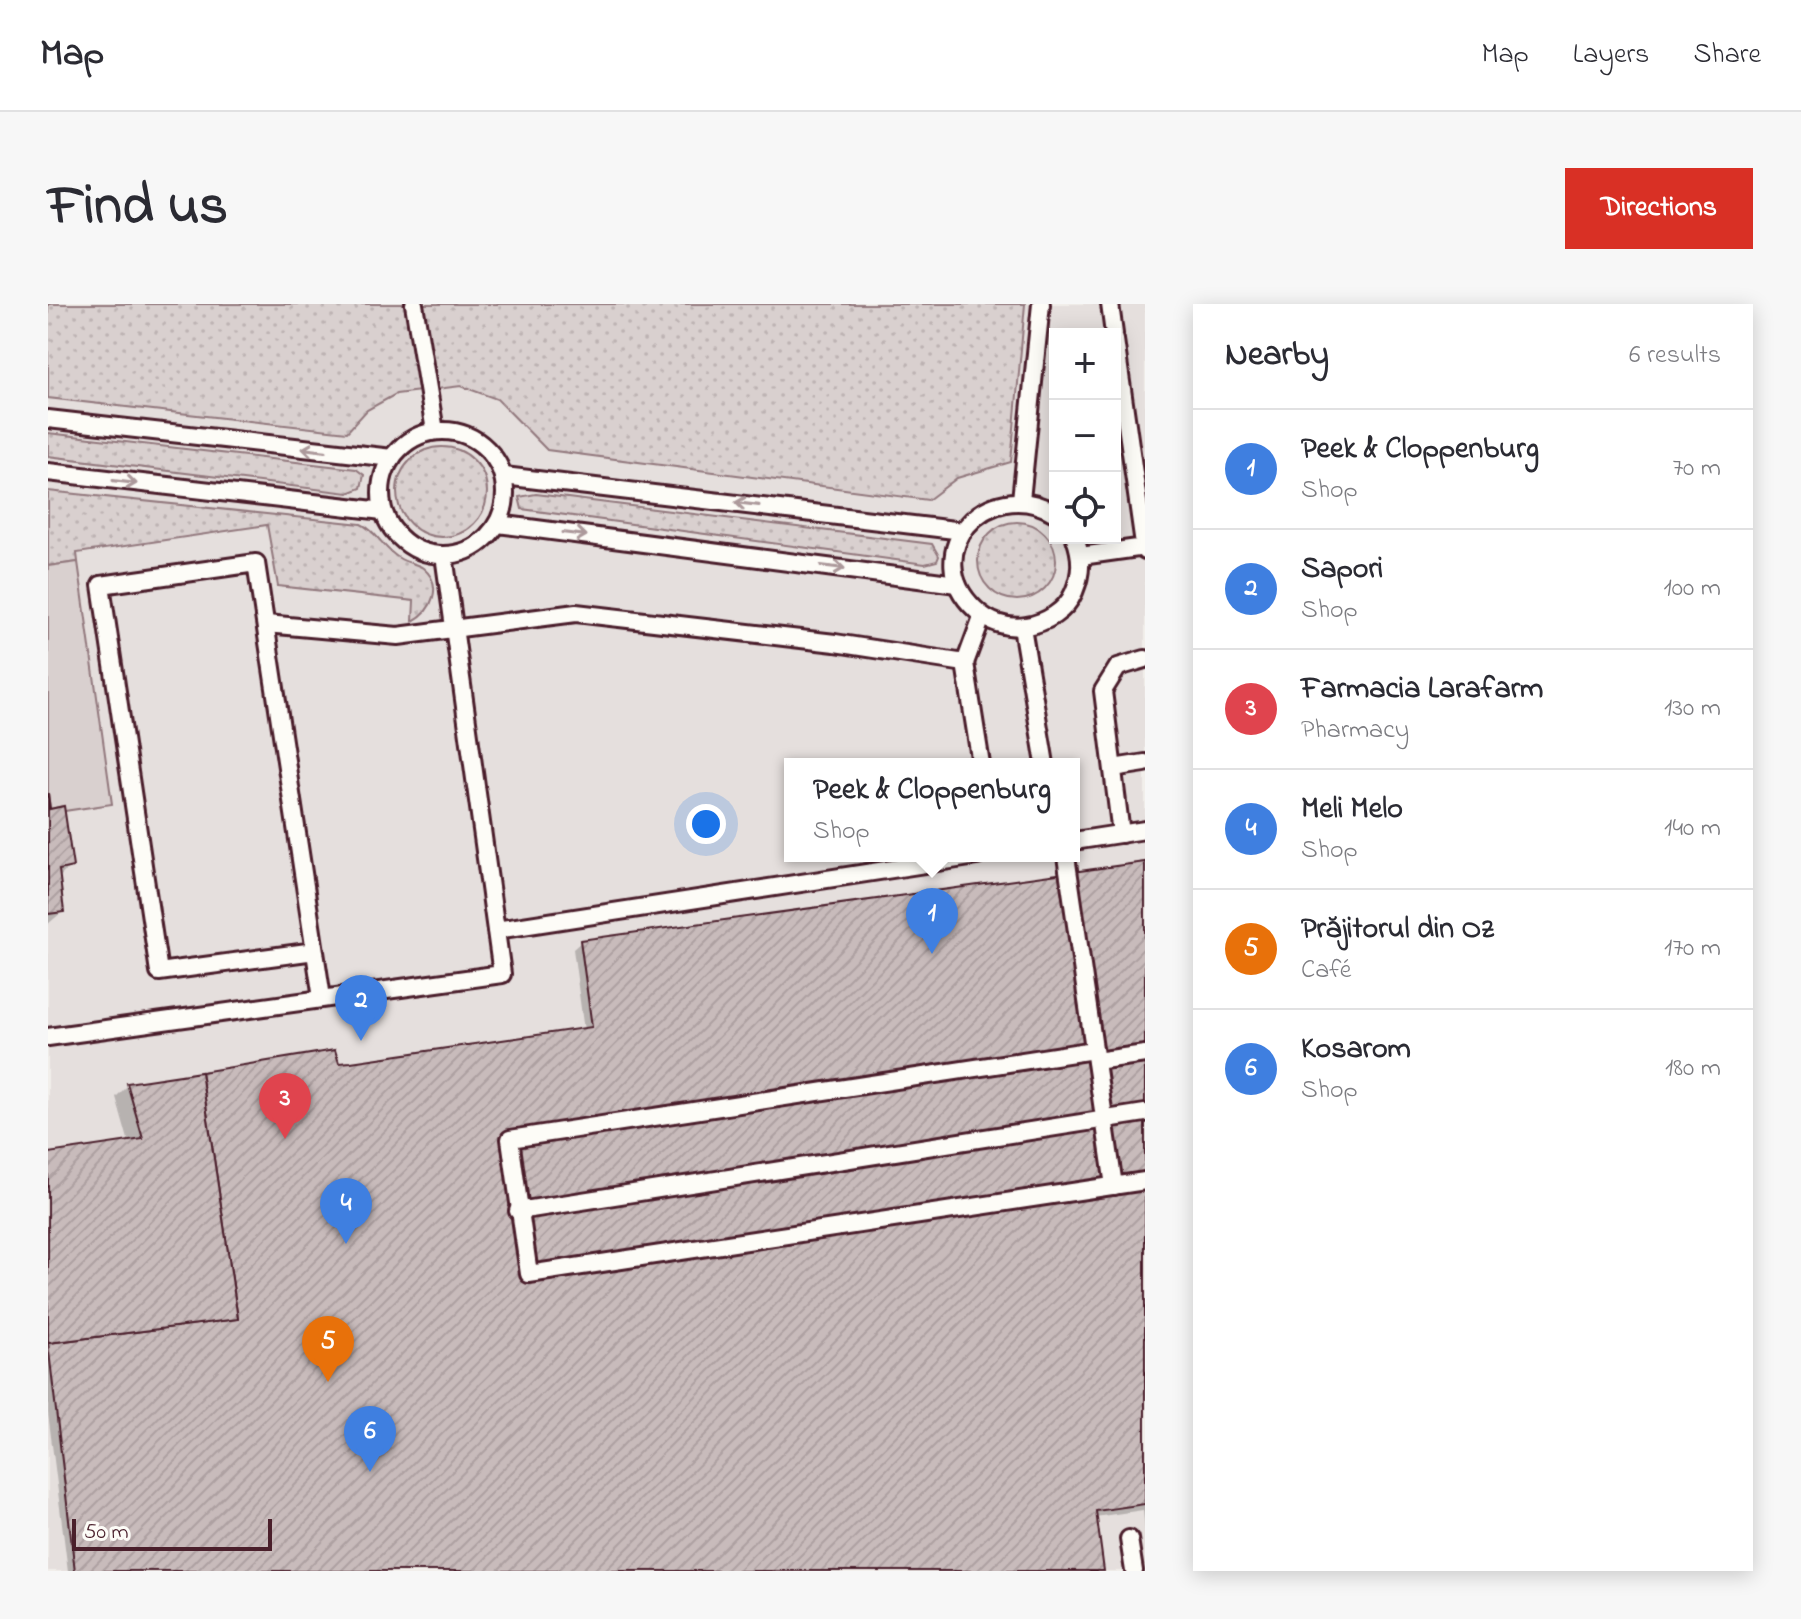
<!DOCTYPE html>
<html lang="en">
<head>
<meta charset="utf-8">
<style>
	body { margin:0; font-family:"Indie Flower",sans-serif; background:#f7f7f7; color:#2b2b33 }
	.controls { position:absolute; right:24px; top:24px; display:grid; overflow:hidden; border-radius:0px; box-shadow:0 4px 20px #0003 }
	.controls button { width:72px; height:72px; display:grid; place-items:center; padding:0; border:0; border-bottom:2px solid #e1e1e2; background:#fff; color:#2b2b33; font:40px sans-serif }
	.scale { position:absolute; left:24px; bottom:20px; width:200px; box-sizing:border-box; padding-left:8px; border:4px solid #4a1f2b; border-top:0; font-size:22px; line-height:28px; white-space:nowrap; color:#4a1f2b; -webkit-text-stroke:6px #fdfcf7; paint-order:stroke }
	.you { position:absolute; left:658px; top:520px; width:28px; height:28px; margin:-20px; border:6px solid #fff; border-radius:50%; background:#1a73e8; box-shadow:0 0 0 12px #1a73e833 }
	.badge { display:grid; place-items:center; width:52px; height:52px; border-radius:50%; background:#d93025; color:#fff; font-size:26px; font-weight:700 }
	.pin { position:absolute; translate:-50% -66px; filter:drop-shadow(0 2px 4px #0008) }
	.pin::after { content:''; position:absolute; top:42px; width:28px; height:24px; background:inherit; clip-path:polygon(0 0,100% 0,50% 100%) }
	.popup { position:absolute; left:736px; top:454px; width:296px; height:104px; box-sizing:border-box; display:grid; place-content:center; border-radius:0px; background:#fff; filter:drop-shadow(0 2px 6px #0005); font-size:26px; white-space:nowrap; color:#7c7c81 }
	.popup b { font-size:30px; color:#2b2b33 }
	.popup::after { content:''; position:absolute; left:50%; top:100%; margin-left:-16px; border:16px solid transparent; border-top-color:#fff }
	.list { margin:0; padding:0; list-style:none }
	h2 { display:flex; justify-content:space-between; align-items:center; height:104px; margin:0; padding:0 32px; font-size:34px }
	h2 small { font-size:26px; font-weight:400; color:#7c7c81 }
	.list li { display:grid; grid-template-columns:52px 1fr auto; gap:24px; align-items:center; box-sizing:border-box; height:120px; padding:0 32px; border-top:2px solid #e1e1e2 }
	.list b { display:block; font-size:30px; white-space:nowrap }
	.list p { margin:0; font-size:26px; white-space:nowrap; color:#7c7c81 }
	.list em { font-size:26px; font-style:normal; color:#7c7c81 }
	.icon { flex:none; width:44px; height:44px; fill:none; stroke:currentColor; stroke-width:2; stroke-linecap:round; stroke-linejoin:round }
	.map { position:relative; flex:none; width:1097px; height:1267px; overflow:hidden; border-radius:0px }
	header { display:flex; align-items:center; gap:48px; box-sizing:border-box; height:112px; padding:0 40px; background:#fff; border-bottom:2px solid #e1e1e2 }
	header strong { font-size:38px }
	nav { display:flex; gap:44px; margin-inline-start:auto; font-size:28px }
	.intro { display:flex; align-items:center; justify-content:space-between; box-sizing:border-box; height:192px; padding:0 48px }
	h1 { margin:0; font-size:56px }
	.button { padding:20px 36px; border-radius:0px; background:#d93025; color:#fff; font-size:28px; font-weight:700 }
	main { display:flex; gap:48px; padding:0 48px }
	aside { flex:1; background:#fff; border-radius:0px; box-shadow:0 4px 20px #0003 }
	.map>svg:first-child { display:block }
</style>
</head>
<body>
<header>
<strong>Map</strong>
<nav><a>Map</a><a>Layers</a><a>Share</a></nav>
</header>
<div class="intro"><h1>Find us</h1><a class="button">Directions</a></div>
<main>
<div class="map">
<svg width="1097" height="1267" viewBox="0 0 1097 1267">
	<defs>
		<pattern id="grass-dots" width="8" height="8" patternUnits="userSpaceOnUse" patternTransform="scale(2)"><rect width="8" height="8" fill="#d9d0cf"/><path d="M2 2h.1M6 6h.1" fill="none" stroke="#bcb2b2" stroke-width="1.8" stroke-linecap="round"/></pattern>
		<pattern id="building-hatch" width="6" height="6" patternUnits="userSpaceOnUse" patternTransform="scale(2)"><rect width="6" height="6" fill="#c8bbbb"/><path d="M-1 1l2-2M0 6l6-6M5 7l2-2" fill="none" stroke="#ada0a1"/></pattern>
	</defs>
	<rect width="100%" height="100%" fill="#f2efeb"/>
	<filter id="ink" filterUnits="userSpaceOnUse"><feTurbulence type="fractalNoise" baseFrequency=".0125" numOctaves="2"/><feDisplacementMap in="SourceGraphic" scale="16" xChannelSelector="R" yChannelSelector="G"/><feConvolveMatrix kernelMatrix="1 2 1 2 8 2 1 2 1" color-interpolation-filters="sRGB"/></filter>
	<g filter="url(#ink)">
		<path fill="#e5dfdd" fill-rule="evenodd" d="M0 0H1097V1267H0ZM1007 30H1067V234H1007ZM742 460H1026V552H742Z"/>
		<g fill="url(#grass-dots)" stroke="#92787d" stroke-width="2">
			<polygon points="0,0 977,0 963,158 909,174 880,196 499,146 449,95 413,82 348,90 319,106 299,128 0,94"/>
			<polygon points="0,129 308,165 316,171 313,184 300,189 0,152"/>
			<circle cx="394" cy="188" r="45"/>
			<path d="M0 187 313 220C329 227 335 245 351 254 358 259 368 259 375 264 396 281 384 307 365 317L366 297 230 282 219 221 29 249 30 258 0 262Z"/>
			<polygon points="488,190 884,240 891,252 889,257 877,260 474,205 471,193"/>
			<circle cx="969" cy="257" r="39"/>
		</g>
		<polygon fill="#d9d0cf" stroke="#92787d" stroke-width="2" points="30,258 64,500 16,507 15,502 2,505 0,489 0,262"/>
		<g fill="#0003">
			<polygon points="0,503 22,562 10,575 14,608 0,620"/>
			<polygon points="1097,560 1097,1226 1095,1206 1047,1213 1054,1267 20,1267 0,1109 0,851 81,839 68,793 80,781 289,761 536,727 525,645 533,638"/>
		</g>
		<g fill="url(#building-hatch)" stroke="#4a1f2b" stroke-width="2">
			<polygon points="0,489 2,505 16,502 25,563 11,566 16,608 0,610"/>
			<polygon points="1097,558 1097,1200 1048,1207 1056,1267 27,1267 0,1039 190,1015 153,768 287,746 291,759 303,758 544,723 532,636"/>
			<polygon points="153,768 190,1015 0,1039 0,849 95,835 79,779"/>
		</g>
		<g fill="none" stroke-linecap="round" stroke-linejoin="round">
			<defs>
				<g id="lane">
					<polyline points="366,0 387,127"/>
					<polyline points="1062,0 1066,30"/>
					<polyline points="1067,36 1097,247"/>
					<polyline points="0,115 344,154"/>
					<circle cx="395" cy="189" r="62"/>
					<polyline points="0,168 335,207"/>
					<polyline points="456,172 915,227"/>
					<polyline points="973,196 993,0"/>
					<path d="M1007 209C938 168 869 251 927 305 940 318 959 325 978 322 998 319 1018 307 1026 288 1034 269 1034 253 1027 234"/>
					<polyline points="450,220 909,280"/>
					<polyline points="1033,252 1097,243"/>
					<polyline points="218,320 350,332 528,309 787,339 917,359 934,313"/>
					<polyline points="974,323 997,460"/>
					<polyline points="917,359 933,460"/>
					<polyline points="1065,464 1097,459"/>
					<polyline points="1073,530 1055,387 1070,363 1097,355"/>
					<polyline points="1026,537 1097,526"/>
					<polyline points="1018,552 1066,882"/>
					<polyline points="448,626 929,552"/>
					<polyline points="267,647 111,668 53,281 208,259 274,694"/>
					<polyline points="0,733 454,670 396,251"/>
					<polyline points="1046,746 462,835 481,970 1097,877"/>
					<polyline points="1048,757 1097,750"/>
					<polyline points="470,907 1097,809"/>
					<polyline points="1081,1235 1086,1267"/>
				</g>
			</defs>
			<use href="#lane" stroke="#4a1f2b" stroke-width="22"/>
			<use href="#lane" stroke="#fdfcf7" stroke-width="16"/>
		</g>
		<defs><path id="oneway-shaft" d="M-6 0H5M1.5-3L5.5 0L1.5 3" fill="none" stroke-width="1.6" stroke-linecap="round" stroke-linejoin="round" transform="scale(2)"/></defs>
		<g stroke="#ac999b">
			<use href="#oneway-shaft" transform="translate(266 146) rotate(-173)"/>
			<use href="#oneway-shaft" transform="translate(77 178) rotate(7)"/>
			<use href="#oneway-shaft" transform="translate(699 200) rotate(-173)"/>
			<use href="#oneway-shaft" transform="translate(527 230) rotate(7)"/>
			<use href="#oneway-shaft" transform="translate(785 263) rotate(7)"/>
		</g>
	</g>
</svg>
<div class="controls">
<button>+</button>
<button>−</button>
<button><svg class="icon" aria-label="locate" viewBox="0 0 24 24"><circle cx="12" cy="12" r="6"/><path d="M12 2v4M12 18v4M2 12h4M18 12h4"/></svg></button>
</div>
<div class="scale">50 m</div>
<div class="you"></div>
<div class="pin badge" style="left:884px;top:650px;background:#3f7fe0">1</div>
<div class="popup"><b>Peek &amp; Cloppenburg</b>Shop</div>
<div class="pin badge" style="left:313px;top:737px;background:#3f7fe0">2</div>
<div class="pin badge" style="left:237px;top:835px;background:#e0444e">3</div>
<div class="pin badge" style="left:298px;top:940px;background:#3f7fe0">4</div>
<div class="pin badge" style="left:280px;top:1078px;background:#e8710a">5</div>
<div class="pin badge" style="left:322px;top:1168px;background:#3f7fe0">6</div>
</div>
<aside>
<h2>Nearby<small>6 results</small></h2>
<ul class="list">
<li><span class="badge" style="background:#3f7fe0">1</span><div><b>Peek &amp; Cloppenburg</b><p>Shop</p></div><em>70 m</em></li>
<li><span class="badge" style="background:#3f7fe0">2</span><div><b>Sapori</b><p>Shop</p></div><em>100 m</em></li>
<li><span class="badge" style="background:#e0444e">3</span><div><b>Farmacia Larafarm</b><p>Pharmacy</p></div><em>130 m</em></li>
<li><span class="badge" style="background:#3f7fe0">4</span><div><b>Meli Melo</b><p>Shop</p></div><em>140 m</em></li>
<li><span class="badge" style="background:#e8710a">5</span><div><b>Prăjitorul din Oz</b><p>Café</p></div><em>170 m</em></li>
<li><span class="badge" style="background:#3f7fe0">6</span><div><b>Kosarom</b><p>Shop</p></div><em>180 m</em></li>
</ul>
</aside>
</main>
</body>
</html>
